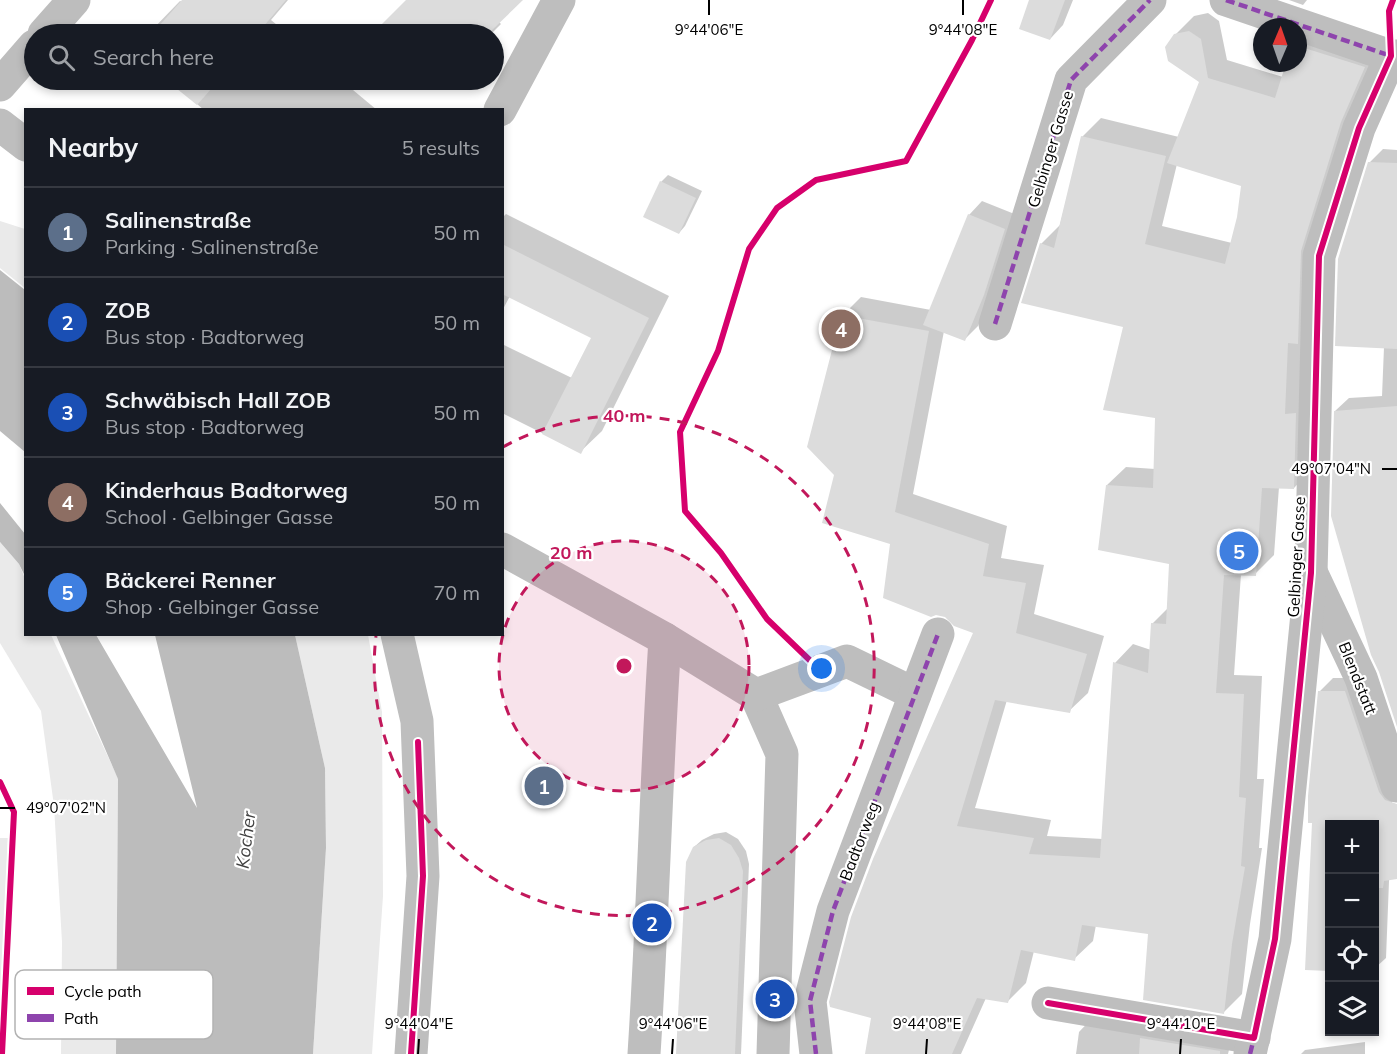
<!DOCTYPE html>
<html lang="en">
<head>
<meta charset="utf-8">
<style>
	body { margin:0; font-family:Mulish,sans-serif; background:#20242c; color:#f1f3f6 }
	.controls { position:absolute; right:18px; bottom:18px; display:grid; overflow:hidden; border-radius:0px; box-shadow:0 3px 9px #0003 }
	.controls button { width:54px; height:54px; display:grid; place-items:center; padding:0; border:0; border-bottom:2px solid #363941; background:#171b24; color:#f1f3f6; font:30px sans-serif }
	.compass { position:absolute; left:1253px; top:18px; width:54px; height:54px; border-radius:50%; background:#171b24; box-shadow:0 3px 9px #0003; rotate:2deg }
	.you { position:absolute; left:822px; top:669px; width:21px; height:21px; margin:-15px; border:4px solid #fff; border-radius:50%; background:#1a73e8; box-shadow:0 0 0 9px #1a73e833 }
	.badge { display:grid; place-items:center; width:39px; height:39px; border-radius:50%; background:#db2777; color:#fff; font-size:20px; font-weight:700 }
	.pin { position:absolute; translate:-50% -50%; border:3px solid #fff; box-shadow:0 2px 6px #0006 }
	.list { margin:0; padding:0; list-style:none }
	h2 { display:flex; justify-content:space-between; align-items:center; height:78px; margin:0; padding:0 24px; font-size:26px }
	h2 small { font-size:20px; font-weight:400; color:#9ea1a6 }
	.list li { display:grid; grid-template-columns:39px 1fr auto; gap:18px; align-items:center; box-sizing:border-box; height:90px; padding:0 24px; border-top:2px solid #363941 }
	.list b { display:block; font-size:22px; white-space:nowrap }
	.list p { margin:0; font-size:20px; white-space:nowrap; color:#9ea1a6 }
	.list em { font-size:20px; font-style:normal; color:#9ea1a6 }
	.icon { flex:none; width:33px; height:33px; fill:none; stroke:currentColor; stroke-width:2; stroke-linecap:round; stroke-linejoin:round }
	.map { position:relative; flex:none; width:1397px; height:1054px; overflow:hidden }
	.search { position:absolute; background:#171b24; box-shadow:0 3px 9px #0003; left:24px; top:24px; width:480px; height:66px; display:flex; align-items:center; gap:15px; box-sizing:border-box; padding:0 21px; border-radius:33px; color:#9ea1a6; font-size:22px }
	.panel { position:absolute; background:#171b24; box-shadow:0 3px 9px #0003; left:24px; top:108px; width:480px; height:528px; border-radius:0px }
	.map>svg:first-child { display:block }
</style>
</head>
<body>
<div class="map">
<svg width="1397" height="1054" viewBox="0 0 1397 1054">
	<rect width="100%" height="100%" fill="#fff"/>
	<g fill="#eaeaea">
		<polygon points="0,221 25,229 25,288 0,268"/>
		<polygon points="0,542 19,564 25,579 26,634 51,635 118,778 116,1054 61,1054 62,942 54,806 41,711 0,643"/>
		<polygon points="295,635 368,635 382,712 383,896 372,1054 313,1054 326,848 325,768"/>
		<polygon points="0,838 8,838 0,1003"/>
	</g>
	<g fill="#bcbcbc">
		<polygon points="0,270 25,290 25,452 0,431"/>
		<polygon points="0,503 25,534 25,576 19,564 0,542"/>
		<polygon points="56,635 96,635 197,808 155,635 295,635 325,768 326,848 313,1054 116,1054 118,779"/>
	</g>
	<g fill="#0003" fill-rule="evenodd">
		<polygon points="184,0 288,0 271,20 288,34 148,34 180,1 182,2"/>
		<polygon points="408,0 521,0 499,22 501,24 491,34 381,34 377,31"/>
		<polygon points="1031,0 1073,0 1063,25 1050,39"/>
		<polygon points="1289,0 1307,0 1303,5"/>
		<path d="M1208 13 1219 21 1227 60 1283 77 1287 63H1298V40L1383 48 1319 231 1312 469 1294 488 1279 487 1274 555 1255 574H1241L1234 675 1262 676 1257 779H1264L1259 848H1262L1250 924 1242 994 1224 1012 1149 932 1096 925 1093 941 1074 959 1034 951 1026 983 1007 1002 986 998 961 1054H867L873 1017 975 633 892 543 835 475 842 316 861 297 931 310 969 215 982 201 1017 215 997 280 978 326 965 339 944 331 913 494 1007 526 1001 558 1044 565 1034 614 1104 636 1088 693 1069 711 1007 700 975 808 1051 820 1047 836 1103 839 1115 663 1133 644 1151 650 1152 624 1168 608 1170 563 1107 485 1126 467 1155 469 1157 417 1125 326 1041 244 1060 225 1082 137 1101 118 1179 137 1201 82 1175 35 1194 16ZM1177 164 1242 185 1238 218 1232 243 1162 226Z"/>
		<polygon points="169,80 341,80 377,110 204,110"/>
		<polygon points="425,80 445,80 435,89"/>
		<polygon points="1383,149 1397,150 1397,722 1335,411 1349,398 1382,396 1384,347 1369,163"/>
		<polygon points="668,175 702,191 685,226 679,233 645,216 661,182"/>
		<polygon points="506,214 669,296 602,431 580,452 502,413 502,344 572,378 593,337 510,296 502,311 502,218"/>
		<polygon points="1333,678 1359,678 1393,780 1386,958 1374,969 1374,824 1330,824 1330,970 1306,969 1320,691"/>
		<polygon points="726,832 738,839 746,851 749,864 741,1054 678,1054 694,847 702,840 714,834"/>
		<polygon points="1096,1014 1233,1033 1228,1054 1076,1054 1079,1032"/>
		<polygon points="1365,1042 1365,1054 1301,1054 1305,1050"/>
	</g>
	<g fill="#dcdcdc">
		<polygon points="182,0 286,0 257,34 146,34 155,25 158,27"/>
		<polygon points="406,0 523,0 488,34 379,34 375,31"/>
		<polygon points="1029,0 1065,0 1050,40 1019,29"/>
		<polygon points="1189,31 1201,39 1208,78 1275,98 1286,63 1298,63 1298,46 1365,67 1341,122 1301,251 1298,344 1288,343 1285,414 1296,413 1294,489 1262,488 1256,576 1224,575 1216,693 1244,694 1239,797 1246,798 1241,866 1245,867 1232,944 1224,1014 1143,1000 1148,934 1082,925 1075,961 1021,950 1008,1003 977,998 952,1054 865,1054 871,1018 830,1007 829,1002 851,917 873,859 973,633 954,626 945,617 936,615 931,617 883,598 890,544 822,523 834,475 807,447 841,315 929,331 895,512 989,544 983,576 1026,583 1016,633 1087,654 1070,713 995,700 957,826 1034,838 1029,854 1100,858 1113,662 1148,673 1151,623 1166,624 1169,564 1098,550 1106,485 1153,488 1155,418 1103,410 1123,327 1021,303 1040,243 1054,248 1081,136 1166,156 1145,244 1225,264 1237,217 1241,186 1167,163 1199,82 1168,61 1165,47 1174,34"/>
		<polygon points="166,80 219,80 197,105"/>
		<polygon points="1368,162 1397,163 1397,349 1335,346 1338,259"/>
		<polygon points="660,181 696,198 679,234 643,217"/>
		<polygon points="968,214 1005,229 984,295 965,341 923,325"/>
		<polygon points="502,244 649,318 581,454 542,434 591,338 502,294"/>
		<polygon points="1397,406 1397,727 1379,672 1371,655 1331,516 1334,411"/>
		<polygon points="1318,691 1345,691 1379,792 1385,800 1397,804 1397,879 1384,881 1383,888 1376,888 1374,936 1374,825 1329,825 1329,971 1305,970 1312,823 1308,823 1308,796"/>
		<polygon points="719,838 731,845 739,858 743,871 735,1054 676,1054 686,862 693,847 706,840"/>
		<polygon points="1140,1038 1220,1051 1220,1054 1139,1054"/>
	</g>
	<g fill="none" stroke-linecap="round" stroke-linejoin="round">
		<g stroke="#bebebe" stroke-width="33">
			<polyline points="1226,0 1391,56 1397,56"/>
			<polyline points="500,110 559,0"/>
			<polyline points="0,125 26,145"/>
			<polyline points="995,324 1071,80 1150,0"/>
			<polyline points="502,549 665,639 756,695 782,754 773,1054"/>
			<polyline points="1312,574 1361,678 1397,786"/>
			<polyline points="397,634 417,721 423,876 411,1054"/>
			<polyline points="756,695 847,661 915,694"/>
			<polyline points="1048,1003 1254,1038"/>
			<path d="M644 1054C653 916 656 777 665 639"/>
			<polyline points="816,1054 810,1001 833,911 938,634"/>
			<polyline points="1250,1054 1275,939 1311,573 1319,256 1359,128 1391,56"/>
		</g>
		<g stroke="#bdbdbd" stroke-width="33">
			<polyline points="44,34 74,0"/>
			<polyline points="0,85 34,46"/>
		</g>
		<g stroke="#8e44ad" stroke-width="4.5" stroke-dasharray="9 4.5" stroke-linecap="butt">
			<polyline points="1226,0 1391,56"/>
			<polyline points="995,324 1071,80 1150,0"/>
			<polyline points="816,1054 810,1001 833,911 938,634"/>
			<polyline points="1250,1054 1255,1034"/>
		</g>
		<defs>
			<g id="cycleway">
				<polyline points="821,671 767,619 721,553 685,511 680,432 718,351 749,249 777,208 816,180 906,161 972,40 991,0"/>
				<polyline points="0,782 14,812 2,1054"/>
				<polyline points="1048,1003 1254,1038 1275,939 1311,573 1319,256 1359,128 1391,56 1389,11 1393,0"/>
				<polyline points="411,1054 423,876 418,742"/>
			</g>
		</defs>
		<use href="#cycleway" stroke="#fff" stroke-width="10"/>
		<use href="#cycleway" stroke="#d6006c" stroke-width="6"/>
	</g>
	<path fill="none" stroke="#000" stroke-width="2" d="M709 15V0M963 15V0M1382 469H1397M0 808H15M418 1054 419 1039M672 1054 673 1039M926 1054 927 1039M1180 1054 1181 1039"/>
	<circle cx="624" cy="666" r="125" fill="#c2185b" fill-opacity=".12"/>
	<g fill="none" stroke="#c2185b" stroke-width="3" stroke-dasharray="10 8">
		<circle cx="624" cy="666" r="125"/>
		<path d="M503 447A250 250 0 1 1 376 636"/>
	</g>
	<g text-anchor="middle" stroke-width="4.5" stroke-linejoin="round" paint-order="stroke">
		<g font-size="16" fill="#000" stroke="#fff">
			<text transform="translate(1050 149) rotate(-73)" y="6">Gelbinger Gasse</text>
			<text transform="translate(1296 557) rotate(-87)" y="6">Gelbinger Gasse</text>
			<text transform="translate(1358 678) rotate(68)" y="6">Blendstatt</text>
			<text transform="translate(859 841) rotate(-69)" y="6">Badtorweg</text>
		</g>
		<g font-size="18" font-style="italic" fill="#404040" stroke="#fff">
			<text transform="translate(246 840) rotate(-83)" y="6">Kocher</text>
		</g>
	</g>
	<rect x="15" y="970" width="198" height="69" rx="9" fill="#fff" stroke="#b2b2b2" stroke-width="1.5"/>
	<rect x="27" y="987" width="27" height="8" fill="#d6006c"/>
	<rect x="27" y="1014" width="27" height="8" fill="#8e44ad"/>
	<g font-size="16" fill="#000">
		<text x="64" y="997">Cycle path</text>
		<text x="64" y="1024">Path</text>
	</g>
	<g font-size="15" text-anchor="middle" fill="#000" stroke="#fff" stroke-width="4.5" stroke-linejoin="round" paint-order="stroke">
		<text x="709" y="35">9°44'06"E</text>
		<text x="963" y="35">9°44'08"E</text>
		<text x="1331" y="474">49°07'04"N</text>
		<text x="66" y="813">49°07'02"N</text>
		<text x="419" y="1029">9°44'04"E</text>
		<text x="673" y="1029">9°44'06"E</text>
		<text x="927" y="1029">9°44'08"E</text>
		<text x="1181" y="1029">9°44'10"E</text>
	</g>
	<circle cx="624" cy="666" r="9" fill="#c2185b" stroke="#fff" stroke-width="3"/>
	<g font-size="18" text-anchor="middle" font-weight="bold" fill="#c2185b" stroke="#fff" stroke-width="4.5" stroke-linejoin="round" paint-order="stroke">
		<text x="624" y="422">40 m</text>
		<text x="571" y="559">20 m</text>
	</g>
</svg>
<div class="controls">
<button>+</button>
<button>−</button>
<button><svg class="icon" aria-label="locate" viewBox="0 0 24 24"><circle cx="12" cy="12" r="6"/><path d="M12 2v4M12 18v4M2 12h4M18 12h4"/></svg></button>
<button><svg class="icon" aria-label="layers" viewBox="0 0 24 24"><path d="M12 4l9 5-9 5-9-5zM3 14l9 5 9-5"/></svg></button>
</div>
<svg class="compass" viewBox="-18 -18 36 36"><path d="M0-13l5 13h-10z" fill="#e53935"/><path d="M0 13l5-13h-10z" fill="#9ea1a6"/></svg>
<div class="you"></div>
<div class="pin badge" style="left:544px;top:786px;background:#5c6f8a">1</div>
<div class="pin badge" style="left:652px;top:923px;background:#1a4fb4">2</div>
<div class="pin badge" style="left:775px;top:999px;background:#1a4fb4">3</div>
<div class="pin badge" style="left:841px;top:329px;background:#8d6e63">4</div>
<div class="pin badge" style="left:1239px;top:551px;background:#3f7fe0">5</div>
<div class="search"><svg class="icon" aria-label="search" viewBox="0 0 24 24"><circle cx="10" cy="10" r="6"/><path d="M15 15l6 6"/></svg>Search here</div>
<section class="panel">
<h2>Nearby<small>5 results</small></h2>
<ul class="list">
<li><span class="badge" style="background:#5c6f8a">1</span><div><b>Salinenstraße</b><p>Parking · Salinenstraße</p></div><em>50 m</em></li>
<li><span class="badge" style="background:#1a4fb4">2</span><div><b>ZOB</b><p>Bus stop · Badtorweg</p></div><em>50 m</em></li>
<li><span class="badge" style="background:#1a4fb4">3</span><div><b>Schwäbisch Hall ZOB</b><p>Bus stop · Badtorweg</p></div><em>50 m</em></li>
<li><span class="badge" style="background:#8d6e63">4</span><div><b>Kinderhaus Badtorweg</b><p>School · Gelbinger Gasse</p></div><em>50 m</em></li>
<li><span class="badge" style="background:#3f7fe0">5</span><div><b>Bäckerei Renner</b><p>Shop · Gelbinger Gasse</p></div><em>70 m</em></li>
</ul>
</section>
</div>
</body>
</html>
